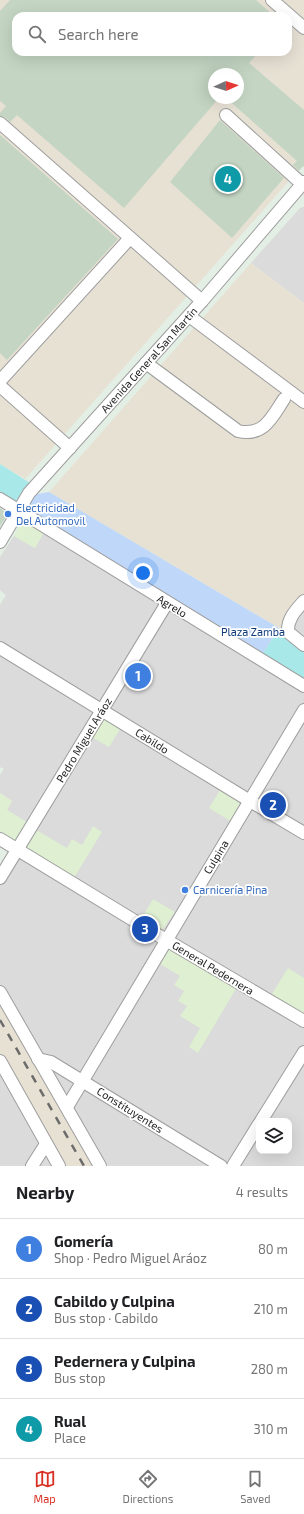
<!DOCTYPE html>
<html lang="en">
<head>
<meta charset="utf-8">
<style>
	body { margin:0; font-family:"Exo 2",sans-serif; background:#f2f2f2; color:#202124 }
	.controls { position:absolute; right:12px; bottom:12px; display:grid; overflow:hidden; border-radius:8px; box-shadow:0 4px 16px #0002 }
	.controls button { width:36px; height:36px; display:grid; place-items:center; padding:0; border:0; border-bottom:1px solid #e0e0e0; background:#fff; color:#202124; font:20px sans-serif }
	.compass { position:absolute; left:208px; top:68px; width:36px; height:36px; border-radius:50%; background:#fff; box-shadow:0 4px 16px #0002; rotate:87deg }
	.you { position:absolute; left:143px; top:573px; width:14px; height:14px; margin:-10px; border:3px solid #fff; border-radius:50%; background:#1a73e8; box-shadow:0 0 0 6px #1a73e833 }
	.badge { display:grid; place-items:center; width:26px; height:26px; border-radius:50%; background:#d93025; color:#fff; font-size:13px; font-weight:700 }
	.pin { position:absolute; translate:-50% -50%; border:2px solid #fff; box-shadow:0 1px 4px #0006 }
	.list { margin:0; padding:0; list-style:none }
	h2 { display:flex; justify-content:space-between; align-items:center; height:52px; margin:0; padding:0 16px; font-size:17px }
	h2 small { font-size:13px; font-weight:400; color:#757577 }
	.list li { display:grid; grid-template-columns:26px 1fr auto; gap:12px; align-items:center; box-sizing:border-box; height:60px; padding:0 16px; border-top:1px solid #e0e0e0 }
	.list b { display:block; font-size:15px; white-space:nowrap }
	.list p { margin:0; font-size:13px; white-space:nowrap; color:#757577 }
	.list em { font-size:13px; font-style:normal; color:#757577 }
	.icon { flex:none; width:22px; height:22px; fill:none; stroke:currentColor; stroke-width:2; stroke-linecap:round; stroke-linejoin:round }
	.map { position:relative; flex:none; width:304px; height:1166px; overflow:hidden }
	.search { position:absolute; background:#fff; box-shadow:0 4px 16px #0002; left:12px; right:12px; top:12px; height:44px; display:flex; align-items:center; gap:10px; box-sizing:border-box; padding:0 14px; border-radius:12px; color:#757577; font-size:15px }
	.sheet { height:292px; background:#fff }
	nav { display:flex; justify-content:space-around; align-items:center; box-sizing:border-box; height:56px; border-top:1px solid #e0e0e0; background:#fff; font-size:11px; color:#757577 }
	nav a { display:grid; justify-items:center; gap:2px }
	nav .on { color:#d93025 }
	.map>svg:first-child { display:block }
</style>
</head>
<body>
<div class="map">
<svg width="304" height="1166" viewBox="0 0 304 1166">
	<rect width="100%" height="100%" fill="#e3eee4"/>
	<g fill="#dadbda" fill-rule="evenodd">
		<polygon points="304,207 304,303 251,263 300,208"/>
		<polygon points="44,532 161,604 101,701 98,702 0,644 0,605 6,595 0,590 0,557 14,536 35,548"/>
		<path d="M170 609 304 689V1166H108L0 984V883ZM259 1121H289V1151H259Z"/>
		<polygon points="304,611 304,637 294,631 295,624"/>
		<polygon points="0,655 92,711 93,714 28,823 7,810 12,801 0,793 0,775 4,769 0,767"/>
		<polygon points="0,1070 56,1166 0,1166"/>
	</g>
	<g fill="#dfefd1">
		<polygon points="23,521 26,521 44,532 35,548 14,536"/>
		<polygon points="103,719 120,729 109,747 90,736"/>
		<polygon points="220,790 239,802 240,808 232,822 209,808"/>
		<polygon points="0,793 12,801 7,810 28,823 16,841 13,841 0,833"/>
		<polygon points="93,826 102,832 74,878 26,848 25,845 33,828 67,848 72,839 82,845"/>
		<polygon points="153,899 175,912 163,929 158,929 141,919"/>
		<polygon points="168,948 237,987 198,1053 189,1047 200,1028 180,1016 187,1006 178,1001 184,991 174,985 180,976 157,962"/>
		<polygon points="288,968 304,978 304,1019 270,997"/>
	</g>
	<g fill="#e7e1d4" fill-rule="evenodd">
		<path d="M0 0H304V164L25 479 0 464ZM16 16H288V52H16ZM214 74H238V98H214Z"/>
		<polygon points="251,263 304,303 304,594 282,622 281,629 49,492"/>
		<polygon points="0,999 97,1166 62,1166 0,1058"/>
	</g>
	<g fill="#a8e8e9">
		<polygon points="0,464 30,483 15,502 0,492"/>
		<polygon points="279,628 281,629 286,640 304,651 304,681 261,656"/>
	</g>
	<polygon fill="#bfd7f9" points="49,492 279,628 261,656 28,515 25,507 33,495"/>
	<g fill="#c4d5c3">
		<polygon points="10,0 256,0 274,16 16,16 16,52 259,52 249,63 304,110 304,167 303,166 299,171 293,165 297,161 226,98 238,98 238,74 214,74 214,98 219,98 124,208 17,115 10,122 5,117 0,116 0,113 6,106 0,101 0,11"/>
		<polygon points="220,120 284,178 232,238 170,182"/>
		<polygon points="0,133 0,135 118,239 7,360 0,353"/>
		<polygon points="0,508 8,514 0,526"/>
	</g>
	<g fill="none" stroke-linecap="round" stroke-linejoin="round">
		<defs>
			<g id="minor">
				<polyline points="272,0 304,28"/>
				<polyline points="226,115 302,184"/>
				<polyline points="0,123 202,301"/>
				<polyline points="189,316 304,402"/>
				<path d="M146 363 238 431C264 437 272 417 284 399"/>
				<polyline points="0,381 130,238"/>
				<polyline points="0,386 70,448"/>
				<polyline points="0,499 304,686"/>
				<polyline points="0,542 29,493 202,301 304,182"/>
				<path d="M304 601C296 610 287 619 288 632L304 645"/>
				<polyline points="0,648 250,801 304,833"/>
				<polyline points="0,839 166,940 304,1021"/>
				<polyline points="0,878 167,603"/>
				<polyline points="0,992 100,1166"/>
				<polyline points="38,1059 51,1062 82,1081 221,1166"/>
				<polyline points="0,1061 59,1166"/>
				<polyline points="67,1107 304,710"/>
				<polyline points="261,1121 304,1052"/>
				<polyline points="32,1166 46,1144"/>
				<polyline points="233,1166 259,1124"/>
			</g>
		</defs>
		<use href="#minor" stroke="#9e9e9e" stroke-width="14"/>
		<use href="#minor" stroke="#fff" stroke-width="12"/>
		<polyline stroke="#6b6b6b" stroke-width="2.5" stroke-dasharray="8 8" stroke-linecap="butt" points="0,1020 84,1166"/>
	</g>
	<g fill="#3f7fe0" stroke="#fff" stroke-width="1.5">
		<circle cx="8" cy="514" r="4"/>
		<circle cx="185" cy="890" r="4"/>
	</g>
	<g text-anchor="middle" stroke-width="3.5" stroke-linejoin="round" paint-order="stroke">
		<g font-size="11" fill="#1d1d1d" stroke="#fff">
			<text transform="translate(149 360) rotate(-48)" y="4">Avenida General San Martín</text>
			<text transform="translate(172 606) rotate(31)" y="4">Agrelo</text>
			<text transform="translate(84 740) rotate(-59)" y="4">Pedro Miguel Aráoz</text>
			<text transform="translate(152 741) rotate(32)" y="4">Cabildo</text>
			<text transform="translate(216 857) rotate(-59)" y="4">Culpina</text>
			<text transform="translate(213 968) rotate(31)" y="4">General Pedernera</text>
			<text transform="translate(130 1110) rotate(32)" y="4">Constituyentes</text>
		</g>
		<g font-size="11" fill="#366cbe" stroke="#fff" text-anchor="start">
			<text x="16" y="512">Electricidad<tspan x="16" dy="13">Del Automovil</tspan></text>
			<text x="193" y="894">Carnicería Pina</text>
		</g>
		<g font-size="11" fill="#0c3a7a" stroke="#fff">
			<text x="253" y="636">Plaza Zamba</text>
		</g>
	</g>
</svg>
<div class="controls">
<button><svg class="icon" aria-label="layers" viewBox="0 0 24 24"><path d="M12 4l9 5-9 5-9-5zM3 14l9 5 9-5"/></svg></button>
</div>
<svg class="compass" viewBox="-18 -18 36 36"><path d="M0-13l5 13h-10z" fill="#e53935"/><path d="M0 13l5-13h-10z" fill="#757577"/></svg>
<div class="you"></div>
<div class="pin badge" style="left:138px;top:676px;background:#3f7fe0">1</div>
<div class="pin badge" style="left:273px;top:805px;background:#1a4fb4">2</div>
<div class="pin badge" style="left:145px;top:929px;background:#1a4fb4">3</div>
<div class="pin badge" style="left:228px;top:179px;background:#0f9aa8">4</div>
<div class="search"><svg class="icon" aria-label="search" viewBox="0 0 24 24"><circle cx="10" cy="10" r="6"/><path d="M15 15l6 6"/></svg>Search here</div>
</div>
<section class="sheet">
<h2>Nearby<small>4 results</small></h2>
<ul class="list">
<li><span class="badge" style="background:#3f7fe0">1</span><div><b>Gomería</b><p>Shop · Pedro Miguel Aráoz</p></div><em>80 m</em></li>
<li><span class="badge" style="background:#1a4fb4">2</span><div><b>Cabildo y Culpina</b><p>Bus stop · Cabildo</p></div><em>210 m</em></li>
<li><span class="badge" style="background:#1a4fb4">3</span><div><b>Pedernera y Culpina</b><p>Bus stop</p></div><em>280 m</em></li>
<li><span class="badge" style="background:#0f9aa8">4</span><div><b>Rual</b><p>Place</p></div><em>310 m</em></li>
</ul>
</section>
<nav>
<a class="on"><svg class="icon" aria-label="map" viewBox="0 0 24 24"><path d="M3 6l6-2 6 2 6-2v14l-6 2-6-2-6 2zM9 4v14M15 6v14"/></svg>Map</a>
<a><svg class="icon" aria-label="directions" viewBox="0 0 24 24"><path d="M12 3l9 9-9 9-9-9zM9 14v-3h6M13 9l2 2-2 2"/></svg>Directions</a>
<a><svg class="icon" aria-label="saved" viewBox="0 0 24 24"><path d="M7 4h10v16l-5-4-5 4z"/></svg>Saved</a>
</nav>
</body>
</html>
